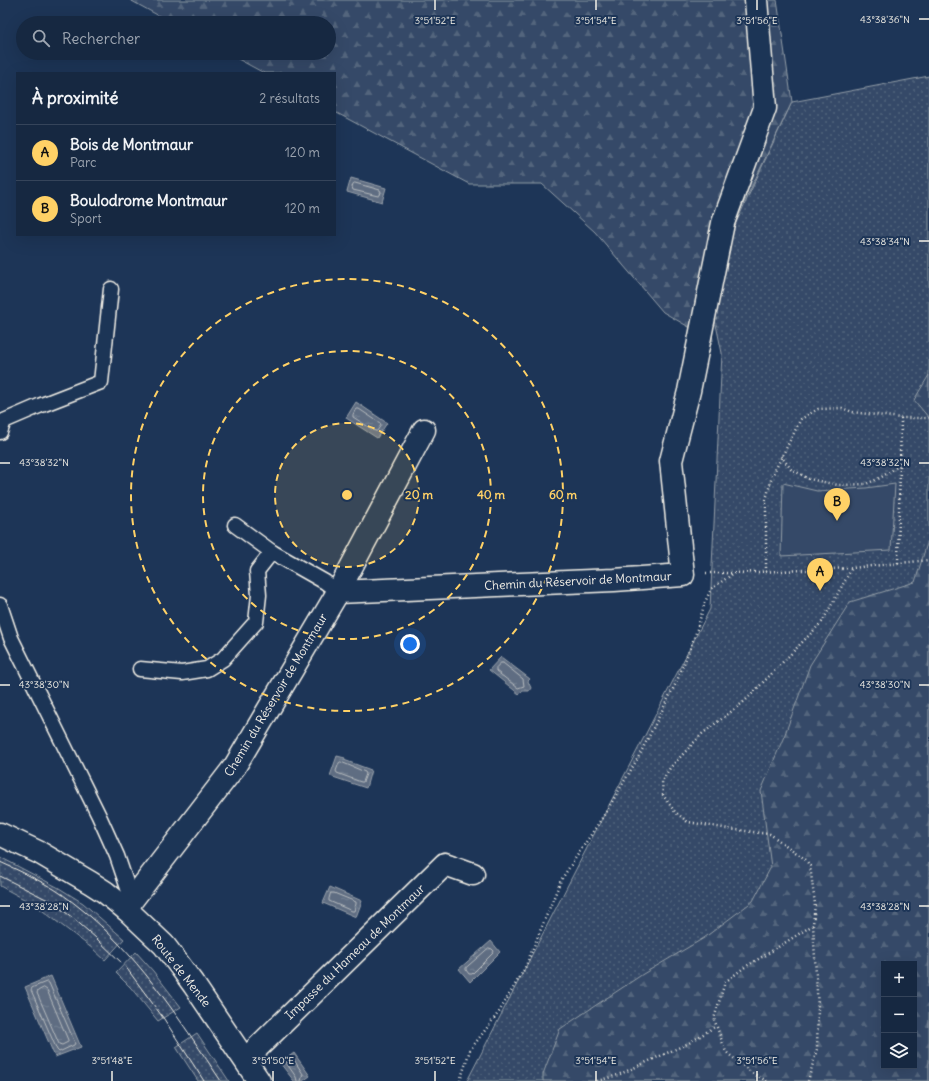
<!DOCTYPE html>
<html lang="fr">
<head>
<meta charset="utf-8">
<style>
	body { margin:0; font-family:Delius,sans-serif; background:#23344c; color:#f1f3f6 }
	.controls { position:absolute; right:12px; bottom:12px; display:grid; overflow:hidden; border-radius:0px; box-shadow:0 4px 16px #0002 }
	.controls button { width:36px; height:36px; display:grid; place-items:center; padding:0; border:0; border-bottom:1px solid #35445a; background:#162841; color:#f1f3f6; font:20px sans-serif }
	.you { position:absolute; left:410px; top:644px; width:14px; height:14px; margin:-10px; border:3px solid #fff; border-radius:50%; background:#1a73e8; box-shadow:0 0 0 6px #1a73e833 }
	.badge { display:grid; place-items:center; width:26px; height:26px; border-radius:50%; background:#ffd166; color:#111; font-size:13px; font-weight:700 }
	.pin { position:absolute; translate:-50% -33px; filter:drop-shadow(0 1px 2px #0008) }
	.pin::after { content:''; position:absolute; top:21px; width:14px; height:12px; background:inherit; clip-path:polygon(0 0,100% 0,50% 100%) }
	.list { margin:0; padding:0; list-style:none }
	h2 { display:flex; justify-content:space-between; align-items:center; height:52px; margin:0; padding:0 16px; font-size:17px }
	h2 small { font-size:13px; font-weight:400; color:#9ea6b1 }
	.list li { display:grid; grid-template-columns:26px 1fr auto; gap:12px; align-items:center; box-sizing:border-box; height:56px; padding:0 16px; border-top:1px solid #35445a }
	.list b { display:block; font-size:15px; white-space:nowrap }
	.list p { margin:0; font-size:13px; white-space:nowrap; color:#9ea6b1 }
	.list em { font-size:13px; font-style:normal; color:#9ea6b1 }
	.icon { flex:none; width:22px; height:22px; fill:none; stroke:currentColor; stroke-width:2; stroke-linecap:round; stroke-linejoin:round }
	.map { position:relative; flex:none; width:929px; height:1081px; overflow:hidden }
	.search { position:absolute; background:#162841; box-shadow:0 4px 16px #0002; left:16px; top:16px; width:320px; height:44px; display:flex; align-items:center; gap:10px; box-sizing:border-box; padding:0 14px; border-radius:22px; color:#9ea6b1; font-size:15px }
	.panel { position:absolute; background:#162841; box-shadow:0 4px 16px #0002; left:16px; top:72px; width:320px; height:164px; border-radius:0px }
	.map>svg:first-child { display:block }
</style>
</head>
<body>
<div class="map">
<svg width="929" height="1081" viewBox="0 0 929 1081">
	<defs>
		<pattern id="grass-dots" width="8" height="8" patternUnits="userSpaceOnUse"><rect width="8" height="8" fill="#354a67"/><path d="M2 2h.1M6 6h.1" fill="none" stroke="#53657d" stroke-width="1.8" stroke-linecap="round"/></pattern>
		<pattern id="forest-firs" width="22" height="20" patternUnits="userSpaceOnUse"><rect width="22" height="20" fill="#354a67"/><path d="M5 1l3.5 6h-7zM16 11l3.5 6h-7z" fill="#53657d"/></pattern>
		<pattern id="water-ripples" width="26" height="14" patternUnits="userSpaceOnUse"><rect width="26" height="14" fill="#5e6d82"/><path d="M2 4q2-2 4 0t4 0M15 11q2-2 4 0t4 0" fill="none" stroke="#768294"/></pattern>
	</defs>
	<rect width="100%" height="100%" fill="#1d3557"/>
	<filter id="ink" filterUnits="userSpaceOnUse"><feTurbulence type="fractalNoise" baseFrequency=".025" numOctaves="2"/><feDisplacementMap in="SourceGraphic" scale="8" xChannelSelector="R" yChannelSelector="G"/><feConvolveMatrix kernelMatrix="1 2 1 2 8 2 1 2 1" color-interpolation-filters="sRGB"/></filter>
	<g filter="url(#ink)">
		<g fill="url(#grass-dots)" stroke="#949ea8" fill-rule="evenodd">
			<path d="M929 76V1081H467L710 609 722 353 711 301 728 240 792 102ZM884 964H914V1066H884Z"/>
			<polygon points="0,857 59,888 83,903 124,939 105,960 93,949 35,905 0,886"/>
			<polygon points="136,952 153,971 181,1007 158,1021 131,988 116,973"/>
			<polygon points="197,1033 229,1081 198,1081 176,1047"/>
		</g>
		<g fill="url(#forest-firs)" stroke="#949ea8" fill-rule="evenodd">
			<polygon points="130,0 777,0 792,102 733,226 710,317 713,341 663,312 595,232 542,184 469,184 335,112 335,73 264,73 227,53 329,53 329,23 172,23"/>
			<polygon points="929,375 929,418 914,400"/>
			<path d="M929 537V1081H543V1074L560 1029 643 974 704 938 753 901 771 867 761 791 785 734 810 665 850 602 915 582ZM884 964H914V1066H884Z"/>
		</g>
		<polygon fill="#354a67" stroke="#949ea8" points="783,483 817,491 866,488 895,484 891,550 781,556"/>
		<g fill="url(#water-ripples)" stroke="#9aa2ab">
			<polygon points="351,178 386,188 382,202 347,192"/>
			<polygon points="356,402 387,423 377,438 346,418"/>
			<polygon points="501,657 530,679 528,681 531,688 529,691 522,691 519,694 489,670"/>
			<polygon points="337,756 345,758 344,760 371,770 366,788 330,776"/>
			<polygon points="330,887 362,901 356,917 323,903"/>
			<polygon points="491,941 500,952 470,982 459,969"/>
			<polygon points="51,976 81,1047 55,1057 25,987"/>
			<polygon points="294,1053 310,1076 303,1081 294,1081 280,1063"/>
		</g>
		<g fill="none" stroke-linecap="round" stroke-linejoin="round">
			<g stroke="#b8bcbf" stroke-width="1">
				<polygon points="355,183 380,190 381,192 380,195 378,196 353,190 352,187 353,184"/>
				<polygon points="356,409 359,409 380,423 381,425 377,431 375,431 353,417 353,415"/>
				<polygon points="501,663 503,663 523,679 524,686 518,688 496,671 496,668"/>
				<polygon points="341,762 365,772 366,774 363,782 361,782 337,773 336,771 339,763"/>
				<polygon points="331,893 334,893 356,902 356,904 354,911 352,911 329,901 329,899"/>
				<polygon points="489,948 492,949 494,951 493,953 472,974 469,974 466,970 466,968"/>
				<polygon points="47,982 49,983 75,1043 74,1045 59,1052 57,1050 31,990 32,988"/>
				<polygon points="44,988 47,990 68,1040 68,1042 62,1045 59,1044 37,993 38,991"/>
				<polyline points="297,1081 296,1077 287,1064 287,1062 292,1059 294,1060 303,1074 301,1081"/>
			</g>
			<defs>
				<g id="service">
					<polyline points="0,432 4,421 39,406 101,382 111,289"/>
					<polyline points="235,525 272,552"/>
					<polyline points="0,605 11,638 99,816 117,856 132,900"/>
					<polyline points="140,669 182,673 207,669 223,659 256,622 259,595 257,571 272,552 325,582 338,592"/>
				</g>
				<g id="minor">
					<polyline points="338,592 424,430"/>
					<polyline points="127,910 132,900 235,766 338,592 614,580 683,575 671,461 689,391 723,223 765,108 756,0"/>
					<polyline points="248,1064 250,1055 445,864 473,874"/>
				</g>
				<polyline id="secondary" points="0,834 40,853 91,883 105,892 127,910 164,945 180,966 194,985 259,1081"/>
			</defs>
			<use href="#service" stroke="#f4f1e8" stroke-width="17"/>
			<use href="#minor" stroke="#f4f1e8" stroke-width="25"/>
			<use href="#secondary" stroke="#f4f1e8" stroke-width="25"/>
			<g stroke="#f4f1e8" stroke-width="2.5" stroke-dasharray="1 3" stroke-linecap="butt">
				<polyline points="781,456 791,469 809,479 838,485 866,484 880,478 900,465"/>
				<polyline points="898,563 901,418"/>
				<polyline points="766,572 766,500 772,476 801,419 818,409 842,408 852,412 901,418 929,418"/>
				<polyline points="706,573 734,573 852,568 929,560"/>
				<polyline points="460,1081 470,1050 499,1012 525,968 561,880 606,812 638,758 677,681 695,636 705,602 711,589 734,573"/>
				<polyline points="597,1081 618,1075 689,1043 716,1026"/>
				<polyline points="767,1081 752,1073 726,1052 714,1019 725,982 745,967 767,954 813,925 815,904 810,866 805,859 770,834 729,829 688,822 675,812 663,795 662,781 670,768 702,734 745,701 822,622 852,568"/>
				<polyline points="808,1081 817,1049 818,1008 813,925"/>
			</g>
			<use href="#service" stroke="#1d3557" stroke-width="14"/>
			<use href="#minor" stroke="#1d3557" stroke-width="22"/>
			<use href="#secondary" stroke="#1d3557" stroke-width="22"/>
			<g stroke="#f4f1e8" stroke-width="1">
				<path d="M0 862C18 870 37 879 54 889 67 897 79 907 91 917 144 963 182 1023 221 1081"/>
				<polyline points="0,876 52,902 73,918 96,938 125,966 164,1019 204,1081"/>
			</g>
		</g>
	</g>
	<path fill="none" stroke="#f4f1e8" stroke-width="1.5" d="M435 0V10M596 0V10M757 0V10M919 19H929M919 241H929M0 463H10M919 463H929M0 685H10M919 685H929M0 906H10M919 906H929M112 1071V1081M273 1071V1081M435 1071V1081M596 1071V1081M757 1071V1081"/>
	<circle cx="347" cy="495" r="72" fill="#ffd166" fill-opacity=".12"/>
	<g fill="none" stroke="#ffd166" stroke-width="2" stroke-dasharray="7 5">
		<circle cx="347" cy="495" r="72"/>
		<circle cx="347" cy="495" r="144"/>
		<circle cx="347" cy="495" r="216"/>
	</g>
	<g text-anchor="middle" stroke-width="4" stroke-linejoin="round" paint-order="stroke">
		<g font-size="12" fill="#f4f1e8" stroke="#1d3557">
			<text transform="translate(578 581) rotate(-3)" y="4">Chemin du Réservoir de Montmaur</text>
			<text transform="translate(276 695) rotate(-59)" y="4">Chemin du Réservoir de Montmaur</text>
			<text transform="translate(355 952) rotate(-44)" y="4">Impasse du Hameau de Montmaur</text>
			<text transform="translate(181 971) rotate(52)" y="4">Route de Mende</text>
		</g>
	</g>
	<g font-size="10" text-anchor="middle" fill="#f4f1e8" stroke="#1d3557" stroke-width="4" stroke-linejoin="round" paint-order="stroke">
		<text x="885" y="23">43°38'36"N</text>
		<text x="435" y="24">3°51'52"E</text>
		<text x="596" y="24">3°51'54"E</text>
		<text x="757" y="24">3°51'56"E</text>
		<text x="885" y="245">43°38'34"N</text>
		<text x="44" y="466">43°38'32"N</text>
		<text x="885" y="466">43°38'32"N</text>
		<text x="44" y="688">43°38'30"N</text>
		<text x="885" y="688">43°38'30"N</text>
		<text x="44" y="910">43°38'28"N</text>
		<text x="885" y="910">43°38'28"N</text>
		<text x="112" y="1064">3°51'48"E</text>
		<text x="273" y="1064">3°51'50"E</text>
		<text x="435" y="1064">3°51'52"E</text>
		<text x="596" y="1064">3°51'54"E</text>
		<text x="757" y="1064">3°51'56"E</text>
	</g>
	<circle cx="347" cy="495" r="6" fill="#ffd166" stroke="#1d3557" stroke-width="2"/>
	<g font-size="12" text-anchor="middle" font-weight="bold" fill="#ffd166" stroke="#1d3557" stroke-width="4" stroke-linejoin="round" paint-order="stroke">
		<text x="419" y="499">20 m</text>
		<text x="491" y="499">40 m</text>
		<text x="563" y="499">60 m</text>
	</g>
</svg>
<div class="controls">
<button>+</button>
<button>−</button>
<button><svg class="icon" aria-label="layers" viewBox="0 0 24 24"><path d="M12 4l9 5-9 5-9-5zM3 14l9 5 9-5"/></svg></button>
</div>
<div class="you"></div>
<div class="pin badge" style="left:820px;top:591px">A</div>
<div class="pin badge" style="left:837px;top:521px">B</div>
<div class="search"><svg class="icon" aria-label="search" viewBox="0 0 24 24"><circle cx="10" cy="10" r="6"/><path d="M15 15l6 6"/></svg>Rechercher</div>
<section class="panel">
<h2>À proximité<small>2 résultats</small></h2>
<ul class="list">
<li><span class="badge">A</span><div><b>Bois de Montmaur</b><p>Parc</p></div><em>120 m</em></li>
<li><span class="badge">B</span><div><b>Boulodrome Montmaur</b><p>Sport</p></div><em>120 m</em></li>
</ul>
</section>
</div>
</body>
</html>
